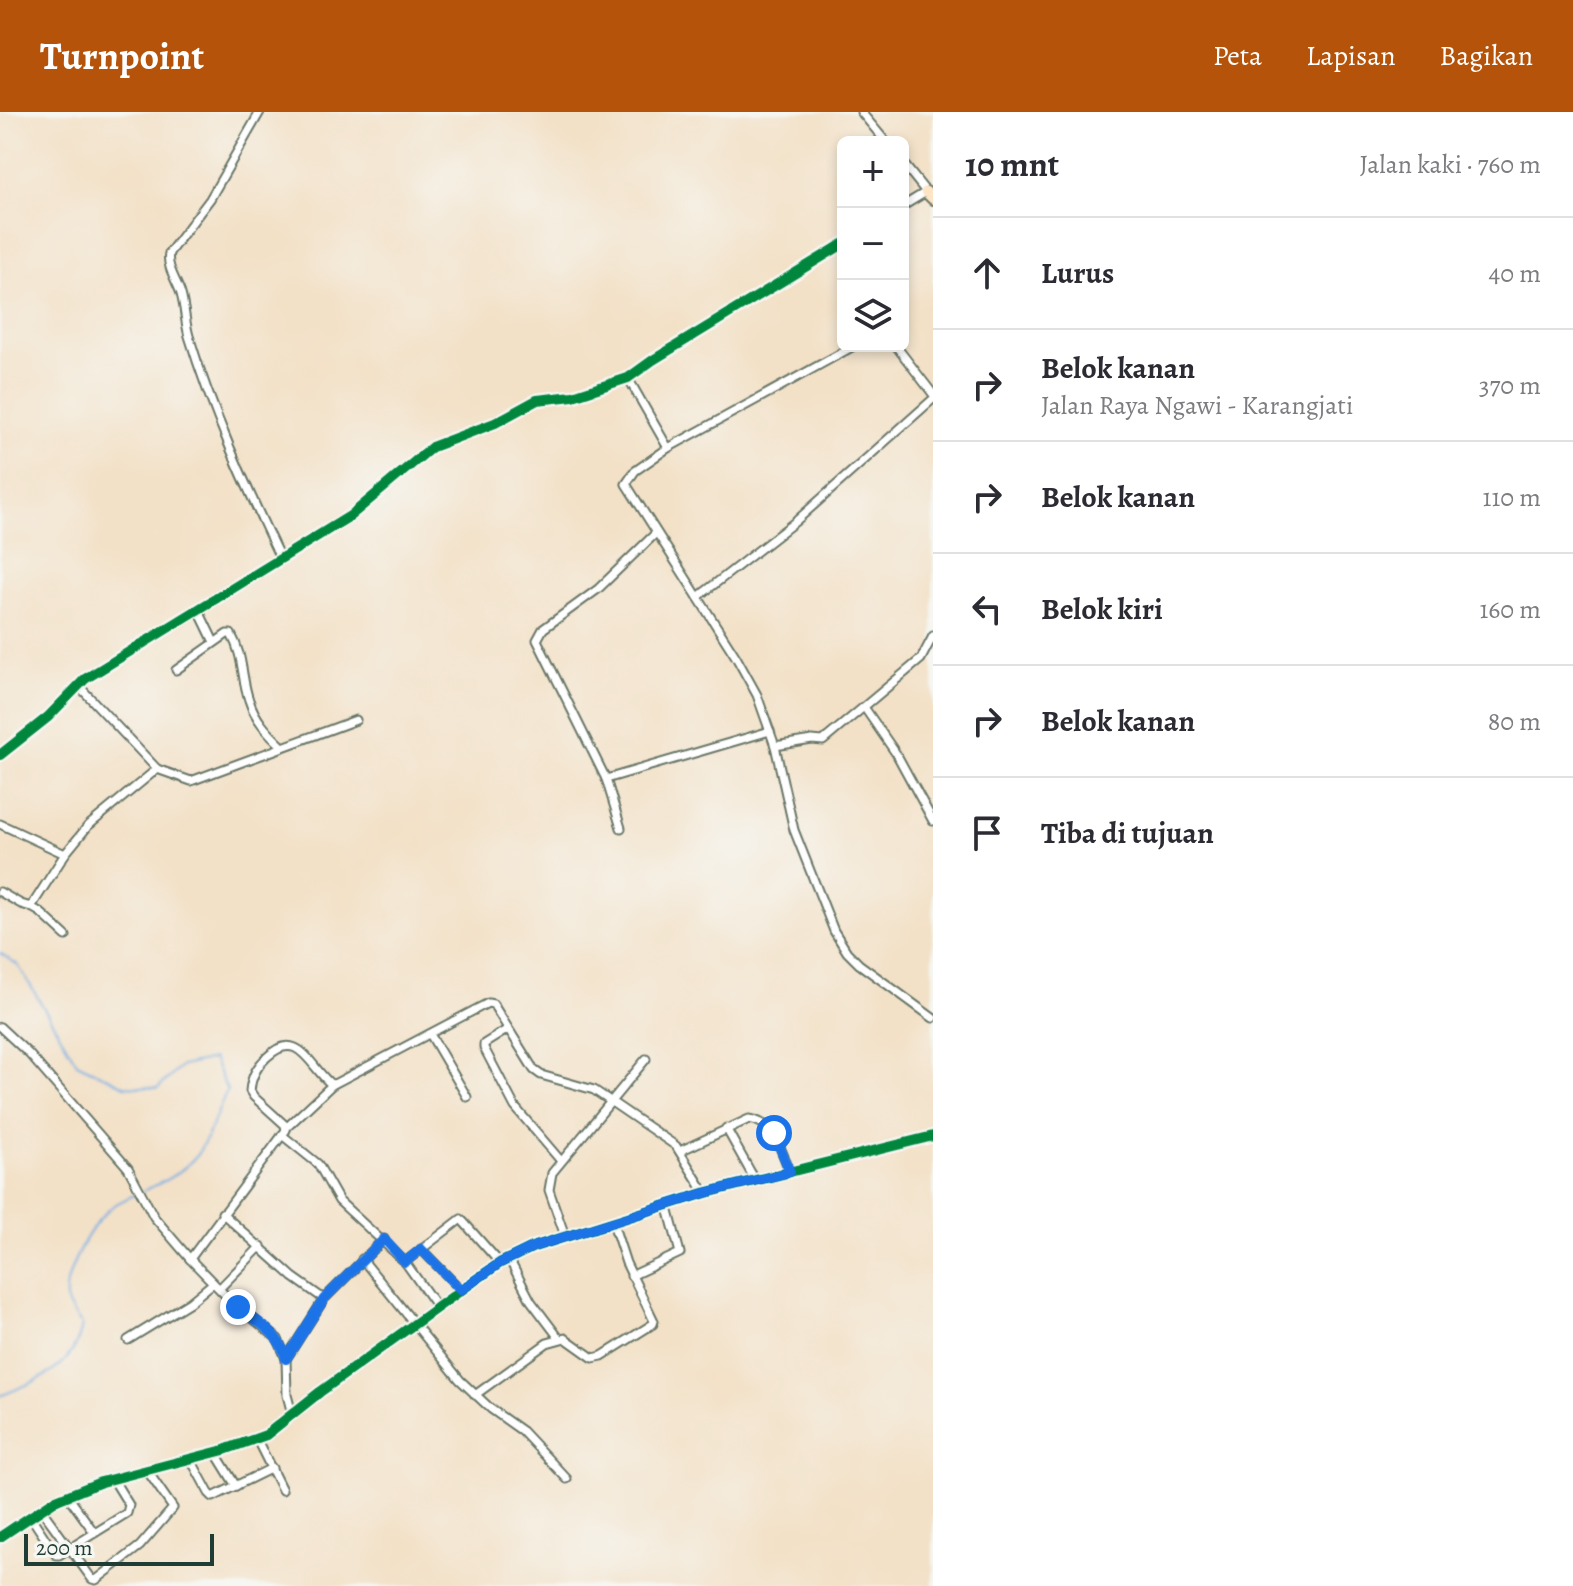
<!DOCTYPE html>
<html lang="id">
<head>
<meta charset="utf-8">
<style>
	body { margin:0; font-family:Alegreya,serif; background:#f2f2f3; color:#2b2b33 }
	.controls { position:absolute; right:24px; top:24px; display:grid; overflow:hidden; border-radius:12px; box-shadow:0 4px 12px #0003 }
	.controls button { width:72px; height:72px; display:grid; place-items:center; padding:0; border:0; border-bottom:2px solid #e1e1e2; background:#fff; color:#2b2b33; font:40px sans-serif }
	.scale { position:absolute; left:24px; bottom:20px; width:190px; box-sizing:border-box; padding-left:8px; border:4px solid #1f3d34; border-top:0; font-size:22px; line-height:28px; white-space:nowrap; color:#1f3d34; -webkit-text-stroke:6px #f6f6f2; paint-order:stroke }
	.stop { position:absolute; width:24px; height:24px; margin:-18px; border:6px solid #1a73e8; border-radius:50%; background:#fff }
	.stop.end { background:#1a73e8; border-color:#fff; box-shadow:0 2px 8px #0008 }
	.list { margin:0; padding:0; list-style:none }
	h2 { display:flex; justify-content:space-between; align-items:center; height:104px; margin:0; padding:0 32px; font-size:34px }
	h2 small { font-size:26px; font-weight:400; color:#7c7c81 }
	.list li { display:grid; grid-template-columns:52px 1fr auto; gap:24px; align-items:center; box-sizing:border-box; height:112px; padding:0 32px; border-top:2px solid #e1e1e2 }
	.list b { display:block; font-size:30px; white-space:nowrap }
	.list p { margin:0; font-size:26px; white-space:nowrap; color:#7c7c81 }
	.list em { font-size:26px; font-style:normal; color:#7c7c81 }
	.icon { flex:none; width:44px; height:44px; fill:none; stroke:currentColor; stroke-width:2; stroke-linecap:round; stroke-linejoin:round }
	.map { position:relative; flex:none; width:933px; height:1474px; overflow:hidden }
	header { display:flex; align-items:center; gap:48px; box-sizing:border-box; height:112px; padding:0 40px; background:#b45309; color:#fff }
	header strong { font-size:38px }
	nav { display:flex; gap:44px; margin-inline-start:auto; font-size:28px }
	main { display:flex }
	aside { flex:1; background:#fff }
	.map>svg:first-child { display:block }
</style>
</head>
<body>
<header>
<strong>Turnpoint</strong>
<nav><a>Peta</a><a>Lapisan</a><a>Bagikan</a></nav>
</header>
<main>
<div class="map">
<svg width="933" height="1474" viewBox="0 0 933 1474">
	<rect width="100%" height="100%" fill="#f6f6f2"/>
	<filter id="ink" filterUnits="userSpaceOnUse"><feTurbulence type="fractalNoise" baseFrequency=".0125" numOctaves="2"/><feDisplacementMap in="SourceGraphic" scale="16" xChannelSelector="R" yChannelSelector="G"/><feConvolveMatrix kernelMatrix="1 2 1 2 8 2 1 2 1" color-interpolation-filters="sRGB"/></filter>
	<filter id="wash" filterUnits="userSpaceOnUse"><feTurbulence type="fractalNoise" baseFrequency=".006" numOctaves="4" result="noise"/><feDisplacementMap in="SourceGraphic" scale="32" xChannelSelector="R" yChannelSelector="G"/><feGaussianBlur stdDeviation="1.8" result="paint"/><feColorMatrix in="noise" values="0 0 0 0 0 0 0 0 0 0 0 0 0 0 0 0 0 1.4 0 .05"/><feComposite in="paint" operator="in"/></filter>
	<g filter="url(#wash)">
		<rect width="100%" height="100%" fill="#f3e1c7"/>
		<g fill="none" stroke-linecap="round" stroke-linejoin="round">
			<path stroke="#73ace2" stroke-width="2" d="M0 841 18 853 77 951 125 974 158 976 182 954 213 947 227 978C219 996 206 1032 195 1045 174 1070 143 1077 116 1092 93 1106 63 1161 66 1187 67 1196 77 1206 82 1213 74 1258 38 1268 0 1284"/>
		</g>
	</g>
	<g filter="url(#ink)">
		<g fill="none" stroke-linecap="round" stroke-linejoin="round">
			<defs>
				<g id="street">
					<path d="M260 0 210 87 169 141C166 155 177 169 181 182 185 196 185 210 189 224 212 300 246 374 280 446"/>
					<polyline points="861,0 886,30"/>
					<polyline points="903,51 926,80 903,94"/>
					<polyline points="854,234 668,336 635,359 626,372 736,545 757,583 775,634 794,718 834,819 847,840 859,852 933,906"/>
					<polyline points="896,234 933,282"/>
					<polyline points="628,266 668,336"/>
					<polyline points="656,421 598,477 543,517 537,528 606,667 770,619"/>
					<polyline points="698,485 796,409 933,287"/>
					<polyline points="198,497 214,530"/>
					<path d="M176 558 227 522H231C244 545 241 565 249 588 255 607 268 621 282 634"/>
					<polyline points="78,573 157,657 191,669 356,608"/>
					<polyline points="864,595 897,643 933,709"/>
					<polyline points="775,634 812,628 823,629 921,547 933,524"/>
					<polyline points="0,643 48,605 85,567 350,404 432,335 495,311 537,288 573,284 628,266 653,248 843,132"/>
					<polyline points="606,667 621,716"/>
					<polyline points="0,712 65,742"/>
					<polyline points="0,780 21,792 31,795 65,742 88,714 157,657"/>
					<polyline points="31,795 40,800 66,824"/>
					<polyline points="0,915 29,942 128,1056 154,1105 190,1147 229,1187 278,1227 286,1247 287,1283 292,1302"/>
					<polyline points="508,917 484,932 484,936 515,995 561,1049"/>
					<polyline points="430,922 467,985"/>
					<polyline points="286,1016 333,972"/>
					<polyline points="726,1016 755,1068"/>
					<polyline points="282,1023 318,1052 339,1089 405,1150 437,1195"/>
					<path d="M680 1039 749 1007C775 1010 781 1039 790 1060"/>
					<polyline points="222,1101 293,1165 324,1187"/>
					<polyline points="565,1124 549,1078 552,1061 646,947"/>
					<polyline points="421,1137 461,1178"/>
					<path d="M190 1147 286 1018 285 1013 254 985 250 979C251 966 257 954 267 945 299 915 310 956 332 973L488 891 493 892 534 958 541 963 594 978 676 1034 705 1081"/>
					<polyline points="362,1147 460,1268 491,1297 522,1319 567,1367"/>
					<polyline points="509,1147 531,1189 559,1226"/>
					<polyline points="405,1150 461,1107 500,1151"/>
					<polyline points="631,1164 680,1141 667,1092"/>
					<polyline points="220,1176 261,1134"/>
					<polyline points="128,1228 190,1190 213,1171"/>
					<polyline points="286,1247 324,1187 384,1127"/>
					<polyline points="475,1283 547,1231 565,1226 593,1246 602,1244 653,1212 654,1209 626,1151 613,1111"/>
					<polyline points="257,1328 282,1378"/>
					<polyline points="215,1340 236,1374"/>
					<polyline points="190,1346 209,1381 213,1385 272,1356"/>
					<polyline points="67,1383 94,1420"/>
					<polyline points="41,1397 92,1467 96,1468 140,1434 173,1396 146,1357"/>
					<polyline points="31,1405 56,1443 59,1443 127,1401 129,1393 113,1367"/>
				</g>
				<g id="secondary">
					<polyline points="926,80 933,87"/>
					<polyline points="0,1425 54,1389 101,1370 224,1338 266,1323 320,1280 474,1169 500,1151 533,1135 705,1081 933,1024"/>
				</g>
			</defs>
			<use href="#street" stroke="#697667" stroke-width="11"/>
			<use href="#secondary" stroke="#697667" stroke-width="14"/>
			<use href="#street" stroke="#fff" stroke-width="7"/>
			<use href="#secondary" stroke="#fde5c5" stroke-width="10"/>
			<defs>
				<g id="cycleway">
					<polyline points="0,643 48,605 85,567 350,404 432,335 495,311 537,288 573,284 628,266 653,248 843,132"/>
					<polyline points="0,1425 54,1389 101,1370 224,1338 266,1323 320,1280 474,1169 500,1151 533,1135 705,1081 933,1024"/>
				</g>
			</defs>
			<use href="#cycleway" stroke="#f6f6f2" stroke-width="15"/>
			<use href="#cycleway" stroke="#00873e" stroke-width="10"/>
		</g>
	</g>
	<g fill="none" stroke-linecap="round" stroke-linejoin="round" filter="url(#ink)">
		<path stroke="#1a73e8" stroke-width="10" d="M238 1195C258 1210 281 1222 286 1247L324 1187 384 1127 405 1150 421 1137 461 1178 500 1151 533 1135 705 1081 790 1060 774 1021"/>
	</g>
</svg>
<div class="controls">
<button>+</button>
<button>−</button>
<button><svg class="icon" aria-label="layers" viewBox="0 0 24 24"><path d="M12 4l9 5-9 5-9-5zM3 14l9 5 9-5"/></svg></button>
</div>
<div class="scale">200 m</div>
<div class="stop" style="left:774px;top:1021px"></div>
<div class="stop end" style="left:238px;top:1195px"></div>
</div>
<aside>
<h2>10 mnt<small>Jalan kaki · 760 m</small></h2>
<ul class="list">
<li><svg class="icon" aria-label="ahead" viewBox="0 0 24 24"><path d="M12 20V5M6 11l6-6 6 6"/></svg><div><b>Lurus</b></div><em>40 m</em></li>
<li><svg class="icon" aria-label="right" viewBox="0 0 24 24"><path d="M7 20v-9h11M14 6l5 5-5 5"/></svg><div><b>Belok kanan</b><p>Jalan Raya Ngawi - Karangjati</p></div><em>370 m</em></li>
<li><svg class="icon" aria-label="right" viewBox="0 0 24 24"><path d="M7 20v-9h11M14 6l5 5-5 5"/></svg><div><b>Belok kanan</b></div><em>110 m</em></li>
<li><svg class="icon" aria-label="left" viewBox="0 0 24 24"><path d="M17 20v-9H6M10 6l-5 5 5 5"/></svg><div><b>Belok kiri</b></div><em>160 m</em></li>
<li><svg class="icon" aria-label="right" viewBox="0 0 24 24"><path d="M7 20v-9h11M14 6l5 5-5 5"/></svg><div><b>Belok kanan</b></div><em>80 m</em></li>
<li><svg class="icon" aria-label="arrive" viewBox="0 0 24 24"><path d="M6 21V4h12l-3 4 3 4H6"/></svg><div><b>Tiba di tujuan</b></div></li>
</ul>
</aside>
</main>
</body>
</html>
